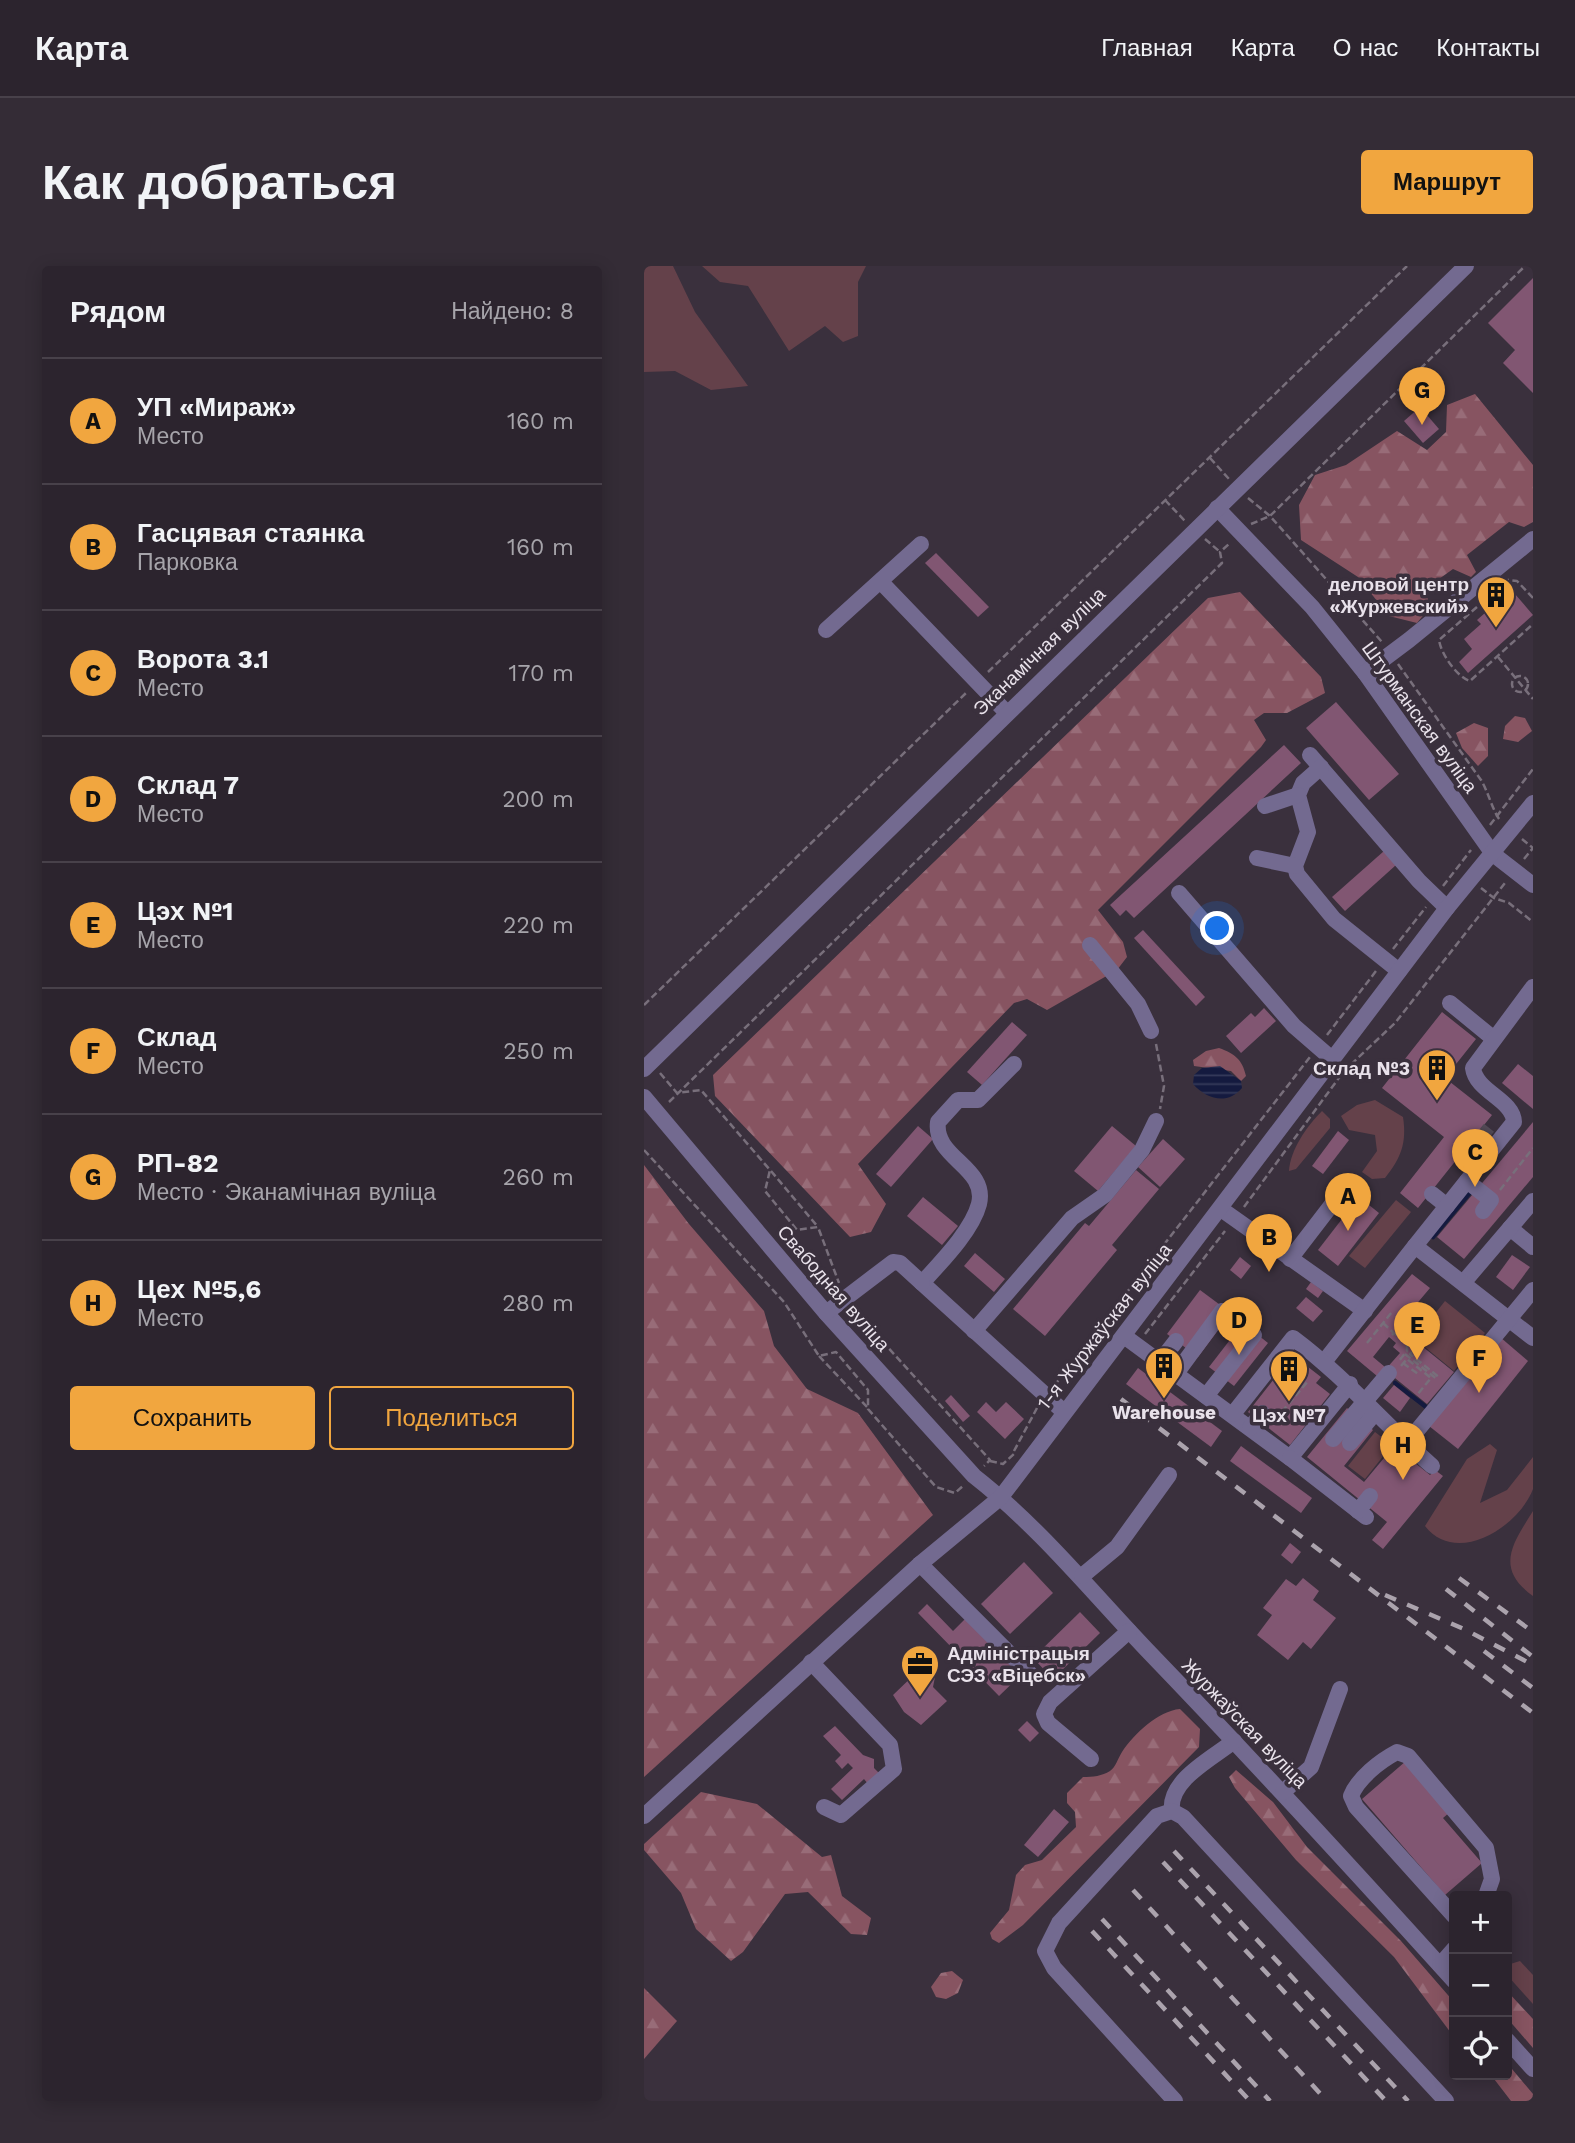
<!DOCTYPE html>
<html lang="ru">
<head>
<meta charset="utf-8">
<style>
	body { margin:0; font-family:"Work Sans",sans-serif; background:#342c36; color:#f1f3f6 }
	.controls { position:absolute; right:21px; bottom:21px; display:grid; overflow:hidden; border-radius:7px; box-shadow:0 4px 18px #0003 }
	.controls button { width:63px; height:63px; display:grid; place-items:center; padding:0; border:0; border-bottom:2px solid #48414a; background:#2c242e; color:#f1f3f6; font:35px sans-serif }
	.you { position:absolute; left:574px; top:663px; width:24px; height:24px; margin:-18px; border:5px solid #fff; border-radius:50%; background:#1a73e8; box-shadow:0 0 0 10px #1a73e833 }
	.badge { display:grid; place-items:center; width:46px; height:46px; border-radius:50%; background:#f1a63f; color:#111; font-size:23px; font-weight:700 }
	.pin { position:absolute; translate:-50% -58px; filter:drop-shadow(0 2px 4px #0008) }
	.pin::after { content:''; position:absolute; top:37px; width:24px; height:21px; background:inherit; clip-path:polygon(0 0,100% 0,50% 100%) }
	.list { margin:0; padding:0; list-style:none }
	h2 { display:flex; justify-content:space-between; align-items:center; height:91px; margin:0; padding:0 28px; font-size:30px }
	h2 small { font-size:23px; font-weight:400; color:#a6a4aa }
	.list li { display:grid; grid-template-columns:46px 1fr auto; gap:21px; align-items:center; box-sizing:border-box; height:126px; padding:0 28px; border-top:2px solid #48414a }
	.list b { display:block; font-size:26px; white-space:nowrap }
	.list p { margin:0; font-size:23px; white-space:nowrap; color:#a6a4aa }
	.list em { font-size:23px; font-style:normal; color:#a6a4aa }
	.actions { display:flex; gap:14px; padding:21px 28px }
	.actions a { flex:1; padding:16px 0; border:2px solid #f1a63f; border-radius:7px; text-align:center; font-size:24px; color:#f1a63f }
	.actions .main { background:#f1a63f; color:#111 }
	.icon { flex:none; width:38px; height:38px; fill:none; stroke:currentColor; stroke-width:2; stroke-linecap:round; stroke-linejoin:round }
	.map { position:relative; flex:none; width:889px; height:1835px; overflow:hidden; border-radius:7px }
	header { display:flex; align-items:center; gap:42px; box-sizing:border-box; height:98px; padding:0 35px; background:#2c242e; border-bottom:2px solid #48414a }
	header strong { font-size:33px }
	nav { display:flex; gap:38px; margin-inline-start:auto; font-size:24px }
	.intro { display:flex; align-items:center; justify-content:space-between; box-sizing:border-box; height:168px; padding:0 42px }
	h1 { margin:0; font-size:49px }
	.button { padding:18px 32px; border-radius:7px; background:#f1a63f; color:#111; font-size:24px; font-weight:700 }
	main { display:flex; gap:42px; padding:0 42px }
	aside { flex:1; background:#2c242e; border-radius:7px; box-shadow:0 4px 18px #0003 }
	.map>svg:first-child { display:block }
</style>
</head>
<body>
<header>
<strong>Карта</strong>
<nav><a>Главная</a><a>Карта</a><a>О нас</a><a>Контакты</a></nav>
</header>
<div class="intro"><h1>Как добраться</h1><a class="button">Маршрут</a></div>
<main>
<aside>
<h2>Рядом<small>Найдено: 8</small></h2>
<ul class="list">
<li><span class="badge">A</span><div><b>УП «Мираж»</b><p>Место</p></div><em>160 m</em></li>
<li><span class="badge">B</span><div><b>Гасцявая стаянка</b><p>Парковка</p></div><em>160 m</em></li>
<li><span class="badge">C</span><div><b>Ворота 3.1</b><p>Место</p></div><em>170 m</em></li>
<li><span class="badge">D</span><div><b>Склад 7</b><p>Место</p></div><em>200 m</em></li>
<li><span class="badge">E</span><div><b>Цэх №1</b><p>Место</p></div><em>220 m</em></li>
<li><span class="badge">F</span><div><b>Склад</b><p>Место</p></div><em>250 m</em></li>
<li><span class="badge">G</span><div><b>РП-82</b><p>Место · Эканамічная вуліца</p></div><em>260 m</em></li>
<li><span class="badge">H</span><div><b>Цех №5,6</b><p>Место</p></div><em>280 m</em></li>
</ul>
<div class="actions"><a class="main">Сохранить</a><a>Поделиться</a></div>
</aside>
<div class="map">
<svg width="889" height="1835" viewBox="0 0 889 1835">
	<defs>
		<pattern id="forest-firs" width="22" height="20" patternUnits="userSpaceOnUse" patternTransform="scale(1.75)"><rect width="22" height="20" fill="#875461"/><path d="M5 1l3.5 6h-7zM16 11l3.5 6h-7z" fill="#986c78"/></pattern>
		<pattern id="water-rules" width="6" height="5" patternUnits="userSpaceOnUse" patternTransform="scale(1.75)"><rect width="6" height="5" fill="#141a3f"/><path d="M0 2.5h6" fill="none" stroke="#363b5b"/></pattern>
	</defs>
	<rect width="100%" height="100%" fill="#3a303d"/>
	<g fill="#64414a">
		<polygon points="0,0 29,0 51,46 104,120 67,124 31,105 0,106"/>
		<polygon points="58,0 222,0 214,16 214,70 199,76 181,60 145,85 104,20 76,16"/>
		<path d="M731 834 759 851C763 877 757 892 741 912L728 913 718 906 733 885 731 869 705 864 697 850 713 839Z"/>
		<path d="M678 845 686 853V862L652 903 645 905C646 884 663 860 678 845Z"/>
		<polygon points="752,934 767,946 721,1002 705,990"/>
		<polygon points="801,1035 841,1067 810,1105 771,1073"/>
		<polygon points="731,1166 748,1179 721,1213 704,1200"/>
		<path d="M846 1178 853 1184 836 1237 863 1224 889 1191C889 1200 889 1215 889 1223 874 1262 812 1300 781 1260L823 1193Z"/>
		<path d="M889 1245V1330C850 1302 869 1277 889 1245Z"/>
		<polygon points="876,1695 889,1709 889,1738 863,1709 863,1699"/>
	</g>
	<g fill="url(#forest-firs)">
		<polygon points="831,128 889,199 889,256 880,261 865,256 823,289 832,306 827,311 809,303 781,323 786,341 773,357 745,350 714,311 657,274 655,239 671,209 702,199 753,165 783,184 802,166 803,139"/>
		<polygon points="596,326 677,411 681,427 643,447 620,447 610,454 622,474 617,481 454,644 479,676 483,691 473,704 403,744 383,733 370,737 214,898 242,938 227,966 206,971 71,830 69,809 564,332"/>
		<polygon points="871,450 881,452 888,465 874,476 859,473 861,460"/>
		<polygon points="830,457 844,462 844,490 834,500 818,482 812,467"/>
		<path d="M575 782C591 788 598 793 602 810L597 815 587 805 550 800 549 794 562 785Z"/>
		<polygon points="0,899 45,958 120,1045 130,1080 163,1123 214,1147 289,1249 0,1511"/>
		<path d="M536 1443 556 1463 555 1481 379 1659 355 1677 348 1673 346 1667 365 1644 372 1609 381 1599 398 1594 432 1561 431 1546 423 1537V1527L439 1511C449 1511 458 1510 466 1505 472 1501 474 1492 478 1486 490 1468 514 1445 536 1443Z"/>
		<polygon points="592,1504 629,1536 663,1581 757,1675 810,1736 810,1771 750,1691 652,1594 591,1522 585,1511"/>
		<polygon points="57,1526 113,1538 178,1591 187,1589 198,1630 227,1652 223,1669 207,1668 164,1626 141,1628 99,1686 87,1695 52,1663 37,1627 0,1584 0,1578"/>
		<polygon points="308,1705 319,1714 314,1727 302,1733 292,1731 287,1721 297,1707"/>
		<polygon points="0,1722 33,1755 0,1793"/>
		<polygon points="863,1725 889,1753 889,1782 863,1752"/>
		<polygon points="863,1797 889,1828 889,1835 867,1835 847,1809 863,1809"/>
	</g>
	<path fill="url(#water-rules)" d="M576 800 597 815 598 822C584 839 563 834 549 818L550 809 558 802Z"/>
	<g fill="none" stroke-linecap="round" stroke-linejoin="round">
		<g stroke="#141a3f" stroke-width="4.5">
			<polyline points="789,971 828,924"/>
			<polyline points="751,1117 782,1141"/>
		</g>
	</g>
	<g fill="#815672">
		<polygon points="889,12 889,127 859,97 871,84 844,57"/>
		<polygon points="776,141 795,163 779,177 760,155"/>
		<polygon points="292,287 345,341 334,351 281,297"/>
		<polygon points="871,328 889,349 824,407 815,396 828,383 820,373 837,358 833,354 850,339 854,343"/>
		<polygon points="692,436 755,508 725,534 662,462"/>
		<polygon points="640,479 657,497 490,652 482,644 476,650 466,639"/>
		<polygon points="740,585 752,599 701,645 688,631"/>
		<polygon points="499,664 561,731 552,740 490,672"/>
		<polygon points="620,742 632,755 597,787 582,770 607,747 611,751"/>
		<polygon points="798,746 832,773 801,812 848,849 774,942 756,927 800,871 738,822"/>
		<polygon points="368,756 383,769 338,819 323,806"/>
		<polygon points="874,798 889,810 889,843 858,817"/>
		<polygon points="889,856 889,911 820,993 793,971"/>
		<polygon points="274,860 289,873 247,921 232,908"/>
		<polygon points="468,860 492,880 454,925 430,905"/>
		<polygon points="694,865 705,874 679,908 668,900"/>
		<polygon points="519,873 541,893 516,921 494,901"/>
		<polygon points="492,904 515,923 468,979 473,984 401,1070 369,1043 441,957 445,960"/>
		<polygon points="279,931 314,960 298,979 263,950"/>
		<polygon points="715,931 735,947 694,1000 674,984"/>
		<polygon points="331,987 361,1013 350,1026 320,1000"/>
		<polygon points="868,989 886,1001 869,1024 852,1011"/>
		<polygon points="596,991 607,1000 597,1013 586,1004"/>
		<polygon points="768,1008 786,1022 754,1060 759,1064 762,1061 771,1069 768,1072 810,1106 783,1138 741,1104 756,1087 749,1081 752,1077 745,1071 729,1091 741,1101 733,1110 703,1085"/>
		<polygon points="667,1016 679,1025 674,1032 662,1023"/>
		<polygon points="556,1024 587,1047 554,1091 523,1068"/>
		<polygon points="662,1031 679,1045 669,1056 652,1042"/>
		<polygon points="599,1057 624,1077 590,1120 565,1101"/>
		<polygon points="856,1071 884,1095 814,1183 785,1160"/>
		<polygon points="644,1095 654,1103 659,1097 677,1111 672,1117 686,1128 646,1179 604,1146"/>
		<polygon points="494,1102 578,1165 567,1181 482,1118"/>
		<polygon points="750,1119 766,1132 756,1146 739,1132"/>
		<polygon points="307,1129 326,1150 319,1156 301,1135"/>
		<polygon points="342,1136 352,1146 362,1136 380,1153 361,1173 333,1146"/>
		<polygon points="703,1142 729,1164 700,1200 720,1216 750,1180 786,1209 791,1204 799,1210 739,1283 728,1274 743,1256 663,1191"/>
		<polygon points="597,1180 668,1232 657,1247 586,1195"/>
		<polygon points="646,1277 657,1286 648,1298 637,1289"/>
		<polygon points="380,1296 409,1327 366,1368 337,1338"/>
		<polygon points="659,1312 675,1325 669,1334 692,1352 667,1383 659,1376 644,1394 613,1369 628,1349 619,1342 642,1313 652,1320"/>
		<polygon points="283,1338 309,1365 322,1352 377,1409 355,1430 274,1347"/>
		<polygon points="436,1346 456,1367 409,1413 389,1392"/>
		<polygon points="283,1404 291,1411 289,1421 303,1435 277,1459 260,1446 249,1429 274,1405"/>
		<polygon points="383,1455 395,1467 386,1476 374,1464"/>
		<polygon points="191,1460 219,1489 230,1493 230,1502 235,1507 224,1518 220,1513 198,1534 187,1523 209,1502 204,1497 198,1503 191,1495 197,1489 179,1470"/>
		<polygon points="762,1495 806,1546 799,1552 838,1597 801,1629 718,1533"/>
		<polygon points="410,1543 425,1556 394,1591 380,1579"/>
	</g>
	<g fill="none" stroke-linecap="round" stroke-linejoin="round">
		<polyline stroke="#544b57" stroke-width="16" stroke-dasharray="16 8" stroke-linecap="butt" points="835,864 845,872"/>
		<g stroke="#786f7b" stroke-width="2.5" stroke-dasharray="7 3.5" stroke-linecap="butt">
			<polyline points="566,192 585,213"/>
			<polyline points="604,232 626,250 738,376"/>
			<polyline points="521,234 541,255"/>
			<polyline points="607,258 626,250 881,0"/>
			<polyline points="561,273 575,285"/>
			<path d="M889 332 873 315 864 314 795 374C797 388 813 411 826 415L889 358"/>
			<polyline points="854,391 889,433"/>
			<path d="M754 398 837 514C844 525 850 549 857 555"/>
			<polyline points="344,406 763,0"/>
			<circle cx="876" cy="418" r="8"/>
			<polyline points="846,559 889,503"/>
			<polyline points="878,573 889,582"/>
			<polyline points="880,593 889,582"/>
			<polyline points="799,620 827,584"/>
			<polyline points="837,622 850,632 865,637 889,656"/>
			<polyline points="749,683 782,641"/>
			<polyline points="0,739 322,427"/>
			<polyline points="683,769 732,705"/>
			<polyline points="512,778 520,820 516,843"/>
			<polyline points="16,807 33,827 57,824 126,904 121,925 153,964 174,961 195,1017"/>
			<polyline points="25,836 578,297 576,286 586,277"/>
			<polyline points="0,884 140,1036 175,1090 192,1086 224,1124 224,1143 292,1221 311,1227 320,1219"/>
			<polyline points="127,905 174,961"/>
			<polyline points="856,924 889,882"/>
			<polyline points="600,941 700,805 751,757 861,617"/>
			<polyline points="210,1044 346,1194 340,1200"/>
			<polyline points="739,1057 750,1067"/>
			<polyline points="752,1063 768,1076"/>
			<polyline points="501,1068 581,965"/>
			<polyline points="748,1069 750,1067 763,1077 763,1085 754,1096"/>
			<polyline points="723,1077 748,1046"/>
			<polyline points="775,1078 766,1088 796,1112"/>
			<polyline points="761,1088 794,1114"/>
			<polyline points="175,1090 223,1141"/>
			<polyline points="759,1097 774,1108"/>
			<polyline points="757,1100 763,1093 787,1112 773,1129"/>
			<polyline points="410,1120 666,791"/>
			<polyline points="631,1154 665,1114"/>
			<polyline points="370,1185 393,1142"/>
			<polyline points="346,1195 359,1198 372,1186"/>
		</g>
		<g stroke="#736a90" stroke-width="16">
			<polyline points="573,242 668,341 721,407 849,588 889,619"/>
			<polyline points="237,316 362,446"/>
			<polyline points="182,364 277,278"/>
			<polyline points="721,407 765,374 889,273"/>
			<polyline points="666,489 775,615 803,642"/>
			<polyline points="677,501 659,517 654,529 664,566 651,600 653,608 690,653 755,705"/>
			<polyline points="621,540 654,529"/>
			<polyline points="613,592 651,600"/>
			<polyline points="535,627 650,760 688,793"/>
			<polyline points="446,679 494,738 507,765"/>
			<polyline points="806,737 850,773"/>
			<path d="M370 798 334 834H314L294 856C289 892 344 901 335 938 328 965 296 997 278 1017L420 1146"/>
			<polyline points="0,803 822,0"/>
			<path d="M0 831 182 1047 330 1210C395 1261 445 1323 502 1383 607 1492 709 1603 810 1715"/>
			<polyline points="823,915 847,934 839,945"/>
			<polyline points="788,928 803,940"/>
			<polyline points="577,943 721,1045"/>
			<polyline points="866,962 889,981"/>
			<path d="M771 980 870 856C869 833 832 826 829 802L889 721"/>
			<polyline points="646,993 689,937"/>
			<polyline points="819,1017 889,935"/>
			<polyline points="182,1047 249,996 256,997 278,1017"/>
			<polyline points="330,1065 428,952 461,929 498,884 512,855"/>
			<polyline points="480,1070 646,1192 706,1118"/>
			<polyline points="680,1096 771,980 889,1072"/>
			<polyline points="515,1097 532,1075"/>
			<polyline points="531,1109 578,1045"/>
			<polyline points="562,1130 610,1069"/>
			<path d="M589 1148 649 1072C700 1110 740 1158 788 1200"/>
			<polyline points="606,1162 618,1147"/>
			<polyline points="689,1173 745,1107"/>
			<polyline points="706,1177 731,1147"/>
			<polyline points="762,1178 889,1024"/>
			<polyline points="646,1192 722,1251"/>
			<polyline points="714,1245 726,1230"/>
			<polyline points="276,1298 386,1408"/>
			<polyline points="438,1310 473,1281 525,1209"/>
			<polyline points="167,1396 246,1479 250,1503 197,1549 180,1541"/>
			<polyline points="447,1493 404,1457 400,1448 406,1436 485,1365"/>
			<polyline points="639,1526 667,1501 696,1423"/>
			<path d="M528 1545C524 1514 569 1492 590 1475"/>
			<polyline points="0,1550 276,1298 357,1231 803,642 889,537"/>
			<path d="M810 1650 712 1541 707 1530C714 1512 736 1495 753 1486L764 1490 842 1582 848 1613 842 1630"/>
			<polyline points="796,1699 810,1683"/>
			<polyline points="863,1774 889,1803"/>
			<polyline points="531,1835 410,1702 401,1685 415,1657 513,1550 528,1545 539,1551 802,1835"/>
		</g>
		<g stroke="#aba3ad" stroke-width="4.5" stroke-dasharray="12 12" stroke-linecap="butt">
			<polyline points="477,1133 889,1447"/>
			<polyline points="815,1312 889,1366"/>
			<polyline points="802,1323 889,1391"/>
			<polyline points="741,1329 820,1363 889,1399"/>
			<polyline points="840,1385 889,1422"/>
			<polyline points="530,1585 764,1835"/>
			<polyline points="519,1596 742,1835"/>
			<polyline points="489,1624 683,1835"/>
			<polyline points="458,1653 626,1835"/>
			<polyline points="448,1665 606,1835"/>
		</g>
	</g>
	<defs>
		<symbol id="building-pin" viewBox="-11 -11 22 30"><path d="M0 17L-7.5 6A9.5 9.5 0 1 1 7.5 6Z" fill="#f1a63f" stroke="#3a303d"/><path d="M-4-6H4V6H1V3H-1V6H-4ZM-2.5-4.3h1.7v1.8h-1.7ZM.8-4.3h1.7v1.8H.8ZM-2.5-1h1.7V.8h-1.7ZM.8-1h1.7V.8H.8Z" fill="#111"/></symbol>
		<symbol id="office-pin" viewBox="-11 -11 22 30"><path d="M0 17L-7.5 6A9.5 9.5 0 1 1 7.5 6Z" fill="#f1a63f" stroke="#3a303d"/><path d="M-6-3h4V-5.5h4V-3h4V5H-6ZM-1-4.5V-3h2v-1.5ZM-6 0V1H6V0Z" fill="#111"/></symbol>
	</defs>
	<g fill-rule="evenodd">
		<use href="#building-pin" x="830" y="307" width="44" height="60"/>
		<use href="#building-pin" x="771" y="780" width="44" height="60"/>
		<use href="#building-pin" x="498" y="1078" width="44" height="60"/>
		<use href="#building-pin" x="623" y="1081" width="44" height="60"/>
		<use href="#office-pin" x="254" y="1376" width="44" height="60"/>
	</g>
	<g text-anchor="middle" stroke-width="7" stroke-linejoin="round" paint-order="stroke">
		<g font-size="19" font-weight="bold" fill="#e9e2eb" stroke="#3a303d" text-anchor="end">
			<text x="825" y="325">деловой центр<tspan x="825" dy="22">«Журжевский»</tspan></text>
			<text x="766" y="809">Склад №3</text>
			<text x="520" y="1153" text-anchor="middle">Warehouse</text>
			<text x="645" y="1156" text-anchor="middle">Цэх №7</text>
			<text x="303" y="1394" text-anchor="start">Адміністрацыя<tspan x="303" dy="22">СЭЗ «Віцебск»</tspan></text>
		</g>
		<g font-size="19" fill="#e9e2eb" stroke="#3a303d">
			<text transform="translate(395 385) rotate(-44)" y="7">Эканамічная вуліца</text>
			<text transform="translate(776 451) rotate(54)" y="7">Штурманская вуліца</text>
			<text transform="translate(190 1022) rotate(49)" y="7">Свабодная вуліца</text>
			<text transform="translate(460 1060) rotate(-52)" y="7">1-я Журжаўская вуліца</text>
			<text transform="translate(601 1457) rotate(46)" y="7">Журжаўская вуліца</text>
		</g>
	</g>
</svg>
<div class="controls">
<button>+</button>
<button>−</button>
<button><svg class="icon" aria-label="locate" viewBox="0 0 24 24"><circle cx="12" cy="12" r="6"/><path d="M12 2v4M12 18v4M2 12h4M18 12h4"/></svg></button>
</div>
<div class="you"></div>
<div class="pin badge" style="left:704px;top:965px">A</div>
<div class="pin badge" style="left:625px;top:1006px">B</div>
<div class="pin badge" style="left:831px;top:921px">C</div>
<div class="pin badge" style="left:595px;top:1089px">D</div>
<div class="pin badge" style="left:773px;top:1094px">E</div>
<div class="pin badge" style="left:835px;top:1127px">F</div>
<div class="pin badge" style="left:778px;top:159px">G</div>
<div class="pin badge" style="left:759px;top:1214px">H</div>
</div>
</main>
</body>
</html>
